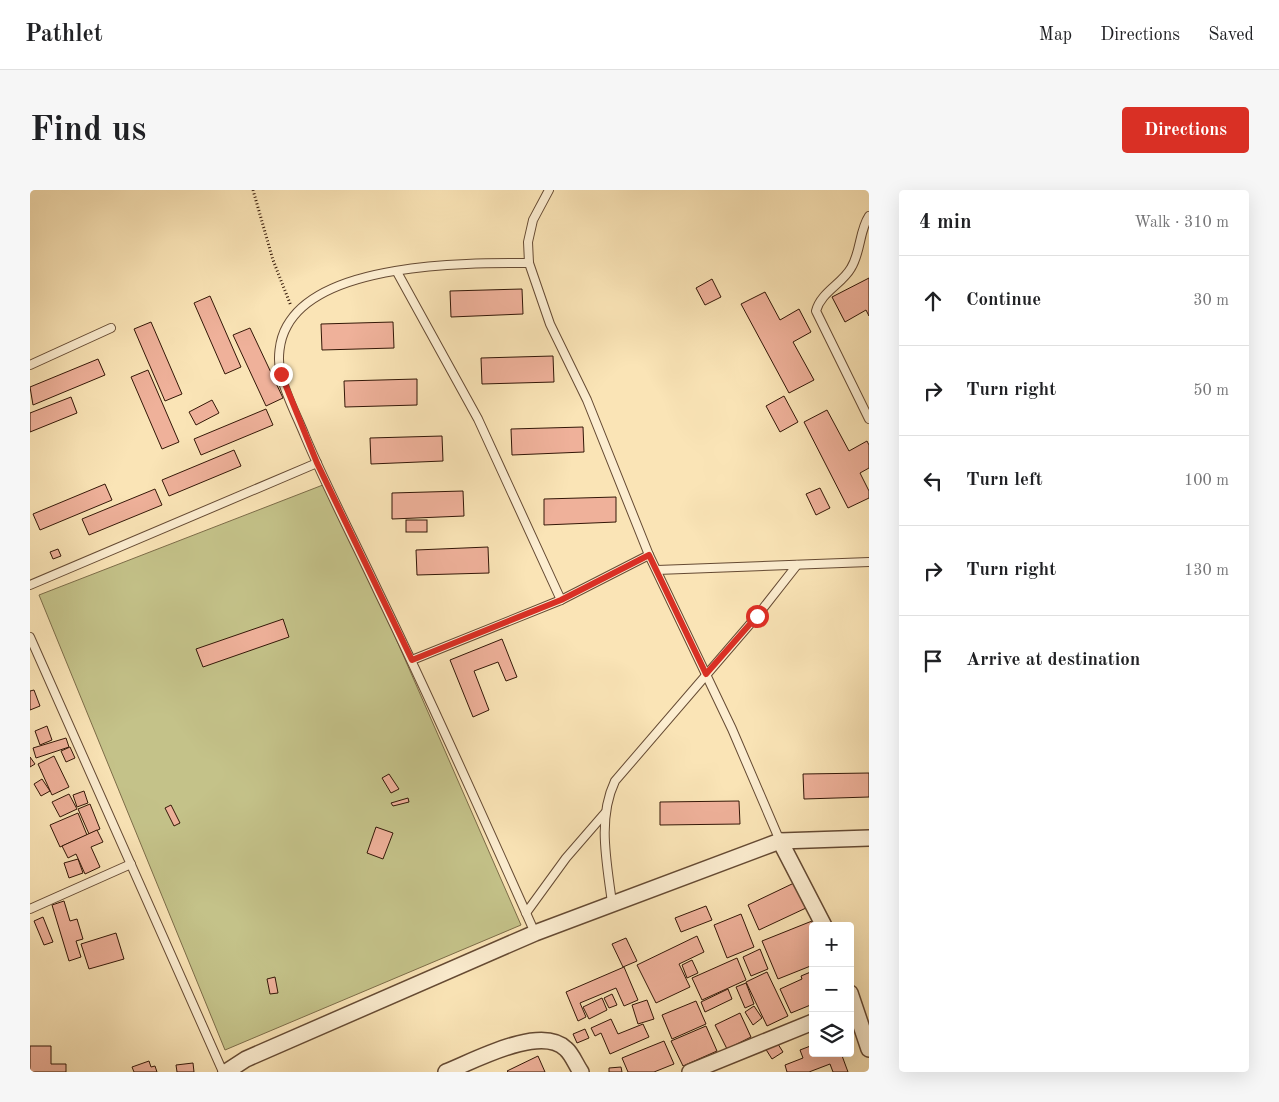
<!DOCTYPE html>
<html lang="en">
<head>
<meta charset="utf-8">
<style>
	body { margin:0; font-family:"Old Standard TT",serif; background:#f6f6f6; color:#202124 }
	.controls { position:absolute; right:15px; bottom:15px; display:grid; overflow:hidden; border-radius:5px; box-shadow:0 5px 20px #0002 }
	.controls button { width:45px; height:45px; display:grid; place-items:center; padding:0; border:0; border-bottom:1px solid #e0e0e0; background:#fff; color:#202124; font:25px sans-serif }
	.stop { position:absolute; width:15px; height:15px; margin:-11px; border:4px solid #d93025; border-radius:50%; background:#fff }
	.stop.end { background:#d93025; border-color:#fff; box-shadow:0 1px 5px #0008 }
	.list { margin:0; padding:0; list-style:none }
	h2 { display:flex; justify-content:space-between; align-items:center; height:65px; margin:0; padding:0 20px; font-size:21px }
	h2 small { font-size:16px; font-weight:400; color:#757577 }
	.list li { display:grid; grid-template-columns:32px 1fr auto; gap:15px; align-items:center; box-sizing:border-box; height:90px; padding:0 20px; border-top:1px solid #e0e0e0 }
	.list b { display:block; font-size:19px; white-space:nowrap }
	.list em { font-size:16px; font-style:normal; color:#757577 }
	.icon { flex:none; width:28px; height:28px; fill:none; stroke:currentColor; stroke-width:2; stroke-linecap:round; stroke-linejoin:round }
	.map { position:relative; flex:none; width:839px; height:882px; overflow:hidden; border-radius:5px }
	header { display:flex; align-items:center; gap:30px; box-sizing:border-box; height:70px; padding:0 25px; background:#fff; border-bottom:1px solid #e0e0e0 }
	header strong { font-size:24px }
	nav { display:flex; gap:28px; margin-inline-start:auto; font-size:18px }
	.intro { display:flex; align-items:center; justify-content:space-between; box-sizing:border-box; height:120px; padding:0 30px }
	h1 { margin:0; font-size:35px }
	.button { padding:12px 22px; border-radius:5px; background:#d93025; color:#fff; font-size:18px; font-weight:700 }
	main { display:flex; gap:30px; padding:0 30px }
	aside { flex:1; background:#fff; border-radius:5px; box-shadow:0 5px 20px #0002 }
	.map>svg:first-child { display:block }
</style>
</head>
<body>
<header>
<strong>Pathlet</strong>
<nav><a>Map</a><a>Directions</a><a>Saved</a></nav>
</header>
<div class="intro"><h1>Find us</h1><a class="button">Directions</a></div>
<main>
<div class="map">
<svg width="839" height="882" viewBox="0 0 839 882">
	<rect width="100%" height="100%" fill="#fae4b6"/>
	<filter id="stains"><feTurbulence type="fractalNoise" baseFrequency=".004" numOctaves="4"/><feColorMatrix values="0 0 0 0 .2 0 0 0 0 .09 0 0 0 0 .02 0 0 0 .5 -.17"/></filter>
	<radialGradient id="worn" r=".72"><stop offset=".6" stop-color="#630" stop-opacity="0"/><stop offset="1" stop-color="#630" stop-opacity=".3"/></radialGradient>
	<polygon fill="#c4c289" stroke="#7c6c48" points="298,293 491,735 195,860 9,405"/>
	<g fill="#efb19a" stroke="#331707">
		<polygon points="839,88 839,126 836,120 815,132 802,107"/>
		<polygon points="682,89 691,107 675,115 666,98"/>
		<polygon points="492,99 493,124 421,127 420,101"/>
		<polygon points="735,102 750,130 769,119 781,142 763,152 784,190 759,203 711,114"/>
		<polygon points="180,106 211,177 195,184 164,113"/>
		<polygon points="121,132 152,204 135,211 104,139"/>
		<polygon points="363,132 364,158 292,160 291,134"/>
		<polygon points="220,138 253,208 236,216 203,145"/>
		<polygon points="523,166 524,192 452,194 451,168"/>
		<polygon points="68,169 75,185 3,215 0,197"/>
		<polygon points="118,180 149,252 132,259 101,187"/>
		<polygon points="387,189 387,215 315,217 314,191"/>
		<polygon points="754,206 768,232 750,242 736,216"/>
		<polygon points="41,207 47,223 0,242 0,223"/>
		<polygon points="182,210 189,223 166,235 159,222"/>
		<polygon points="236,219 243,235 171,265 164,249"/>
		<polygon points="797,220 819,261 837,251 839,255 839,278 830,283 839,301 839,308 818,318 774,232"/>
		<polygon points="553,237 554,262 482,265 481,239"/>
		<polygon points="412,246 413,271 341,274 340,248"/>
		<polygon points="204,260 211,276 139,306 132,290"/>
		<polygon points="75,294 82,310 10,340 3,324"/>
		<polygon points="790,298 800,318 786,325 776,304"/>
		<polygon points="125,299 132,315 59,345 52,329"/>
		<polygon points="433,301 434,326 362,329 362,303"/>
		<polygon points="586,307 586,332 514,335 514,309"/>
		<rect x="376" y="330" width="21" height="12"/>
		<polygon points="458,357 459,383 387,385 386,360"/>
		<polygon points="28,359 31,366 23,369 20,362"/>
		<polygon points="253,429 259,447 173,477 166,459"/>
		<polygon points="472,449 487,487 476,491 468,472 444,481 459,520 443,527 420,470"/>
		<polygon points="4,500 10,516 0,520 0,501"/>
		<polygon points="17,536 22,550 10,555 5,541"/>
		<polygon points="36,548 39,557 6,568 3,558"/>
		<polygon points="40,557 45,568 36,572 31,561"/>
		<polygon points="24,566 39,597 22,605 8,574"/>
		<polygon points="0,567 5,574 0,577"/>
		<polygon points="839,583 839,607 774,609 773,584"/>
		<polygon points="359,584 369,599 361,603 352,588"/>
		<polygon points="12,589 20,601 11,606 4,594"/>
		<polygon points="54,601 58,613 47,617 43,605"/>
		<polygon points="39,604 47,619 30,627 22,612"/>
		<polygon points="378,608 379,612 363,616 361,613"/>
		<polygon points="709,611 710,634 630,635 630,612"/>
		<polygon points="60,614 70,639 59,644 48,619"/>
		<polygon points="141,615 150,633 144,636 135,618"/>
		<polygon points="48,623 57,645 30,657 20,635"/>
		<polygon points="346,637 363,643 353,669 337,663"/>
		<polygon points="67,640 73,652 61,657 70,677 55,684 46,664 38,668 32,656"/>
		<polygon points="48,669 53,683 39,688 34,673"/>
		<polygon points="764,693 776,718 729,740 718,715"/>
		<polygon points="34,711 40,731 47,729 53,749 46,751 51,767 39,771 22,715"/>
		<polygon points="676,716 682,730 651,742 645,728"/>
		<polygon points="711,724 724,757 697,768 684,735"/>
		<polygon points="13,727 23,752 14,755 4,731"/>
		<polygon points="782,731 783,775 748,789 732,751"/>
		<polygon points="86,743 94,769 59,779 51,754"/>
		<polygon points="667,746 674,762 649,774 660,797 626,813 607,775"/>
		<polygon points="596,748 607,771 593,777 582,754"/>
		<polygon points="730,759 738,779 721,786 713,767"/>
		<polygon points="707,768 716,790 672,810 662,788"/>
		<polygon points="662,770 668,783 657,788 652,775"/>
		<polygon points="594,777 608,810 594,816 586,798 550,813 556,827 548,831 536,802"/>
		<polygon points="783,781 783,814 761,823 750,799 772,789 771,786"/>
		<polygon points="737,782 758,826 737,836 716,792"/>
		<polygon points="245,787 248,803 240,804 237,789"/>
		<polygon points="716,793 724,814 715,818 706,797"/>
		<polygon points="698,799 702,809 675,822 671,812"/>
		<polygon points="582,804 587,815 579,818 574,808"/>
		<polygon points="572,808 577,820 559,829 553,817"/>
		<polygon points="617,810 624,829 608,834 602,815"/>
		<polygon points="666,811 676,834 642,849 632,825"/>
		<polygon points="724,816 732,828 723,835 715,822"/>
		<polygon points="710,823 721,847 697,859 685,835"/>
		<polygon points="581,829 588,844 613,834 619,847 580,864 571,843 565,846 561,838"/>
		<polygon points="676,836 687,861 653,876 641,851"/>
		<polygon points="555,839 559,848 547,853 543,844"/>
		<polygon points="634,851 644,874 624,882 598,882 592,868"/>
		<polygon points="746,851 753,862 742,869 735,858"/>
		<polygon points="783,855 783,863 811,863 818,882 803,882 800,874 779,882 757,882 755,875 773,868 770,860"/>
		<polygon points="0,856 21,856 21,874 36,874 36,882 0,882"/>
		<polygon points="508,866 515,882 478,882 477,881"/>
		<polygon points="119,871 121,877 125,876 127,882 104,882 102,877"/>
		<polygon points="163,873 164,882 147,882 146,875"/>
		<polygon points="591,877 592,882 579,882 579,878"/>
	</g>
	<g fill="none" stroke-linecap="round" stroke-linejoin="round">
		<defs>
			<g id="service">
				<polyline points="519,0 503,30 498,52 499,73 520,134 557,210 619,365 702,539 750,651"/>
				<path d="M839 26C829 41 831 62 821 78 812 94 791 102 786 121L839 229"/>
				<path d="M499 73C436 73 292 72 257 136 249 150 247 170 251 185 256 206 267 226 275 246 297 298 324 350 348 401 403 514 454 629 505 743"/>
				<polyline points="367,82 448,229 531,410"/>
				<polyline points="0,175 81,138"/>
				<polyline points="627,380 839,372"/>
				<polyline points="0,395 287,273"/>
				<polyline points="0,447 193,882"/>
				<polyline points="382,470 531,410 619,365"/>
				<path d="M582 713C577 673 567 629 585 591L727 426 767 375"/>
				<polyline points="0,719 101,674"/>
				<polyline points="496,723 536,668 575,623"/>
			</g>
			<g id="minor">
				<polyline points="750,651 794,736"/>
				<polyline points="820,803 839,859"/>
				<polyline points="196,882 216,869 505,743 750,651 839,648"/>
				<path d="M416 882C444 871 511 834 536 859 542 864 546 875 551 882"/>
				<polyline points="660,882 783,832"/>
			</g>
		</defs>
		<use href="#service" stroke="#654a33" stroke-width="10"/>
		<use href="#minor" stroke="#654a33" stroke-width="18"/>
		<polyline stroke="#331707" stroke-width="3" stroke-dasharray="1 2.5" stroke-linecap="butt" points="223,0 243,70 261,116"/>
		<use href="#service" stroke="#fcedd0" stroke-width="8"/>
		<use href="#minor" stroke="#fcedd0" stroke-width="15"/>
	</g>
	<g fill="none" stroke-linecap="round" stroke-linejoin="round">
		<polyline stroke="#d93025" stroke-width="6" points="251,184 287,273 382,470 531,410 619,365 676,484 727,426"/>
	</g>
	<rect width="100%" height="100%" filter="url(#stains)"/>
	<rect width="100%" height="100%" fill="url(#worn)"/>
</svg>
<div class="controls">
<button>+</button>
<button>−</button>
<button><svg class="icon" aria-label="layers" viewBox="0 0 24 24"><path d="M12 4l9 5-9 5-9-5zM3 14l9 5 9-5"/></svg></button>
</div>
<div class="stop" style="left:727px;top:426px"></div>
<div class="stop end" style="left:251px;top:184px"></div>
</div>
<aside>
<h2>4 min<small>Walk · 310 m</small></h2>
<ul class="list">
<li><svg class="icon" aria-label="ahead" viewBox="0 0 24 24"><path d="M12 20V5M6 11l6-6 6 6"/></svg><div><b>Continue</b></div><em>30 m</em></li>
<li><svg class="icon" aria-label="right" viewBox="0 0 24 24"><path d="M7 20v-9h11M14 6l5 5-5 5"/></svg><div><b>Turn right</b></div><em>50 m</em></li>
<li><svg class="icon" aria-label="left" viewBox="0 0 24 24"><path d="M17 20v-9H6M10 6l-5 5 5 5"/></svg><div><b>Turn left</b></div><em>100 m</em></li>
<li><svg class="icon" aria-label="right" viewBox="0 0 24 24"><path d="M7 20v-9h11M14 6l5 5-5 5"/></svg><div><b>Turn right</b></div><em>130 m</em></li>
<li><svg class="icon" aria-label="arrive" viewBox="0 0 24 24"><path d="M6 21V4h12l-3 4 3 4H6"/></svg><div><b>Arrive at destination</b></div></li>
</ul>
</aside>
</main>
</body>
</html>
